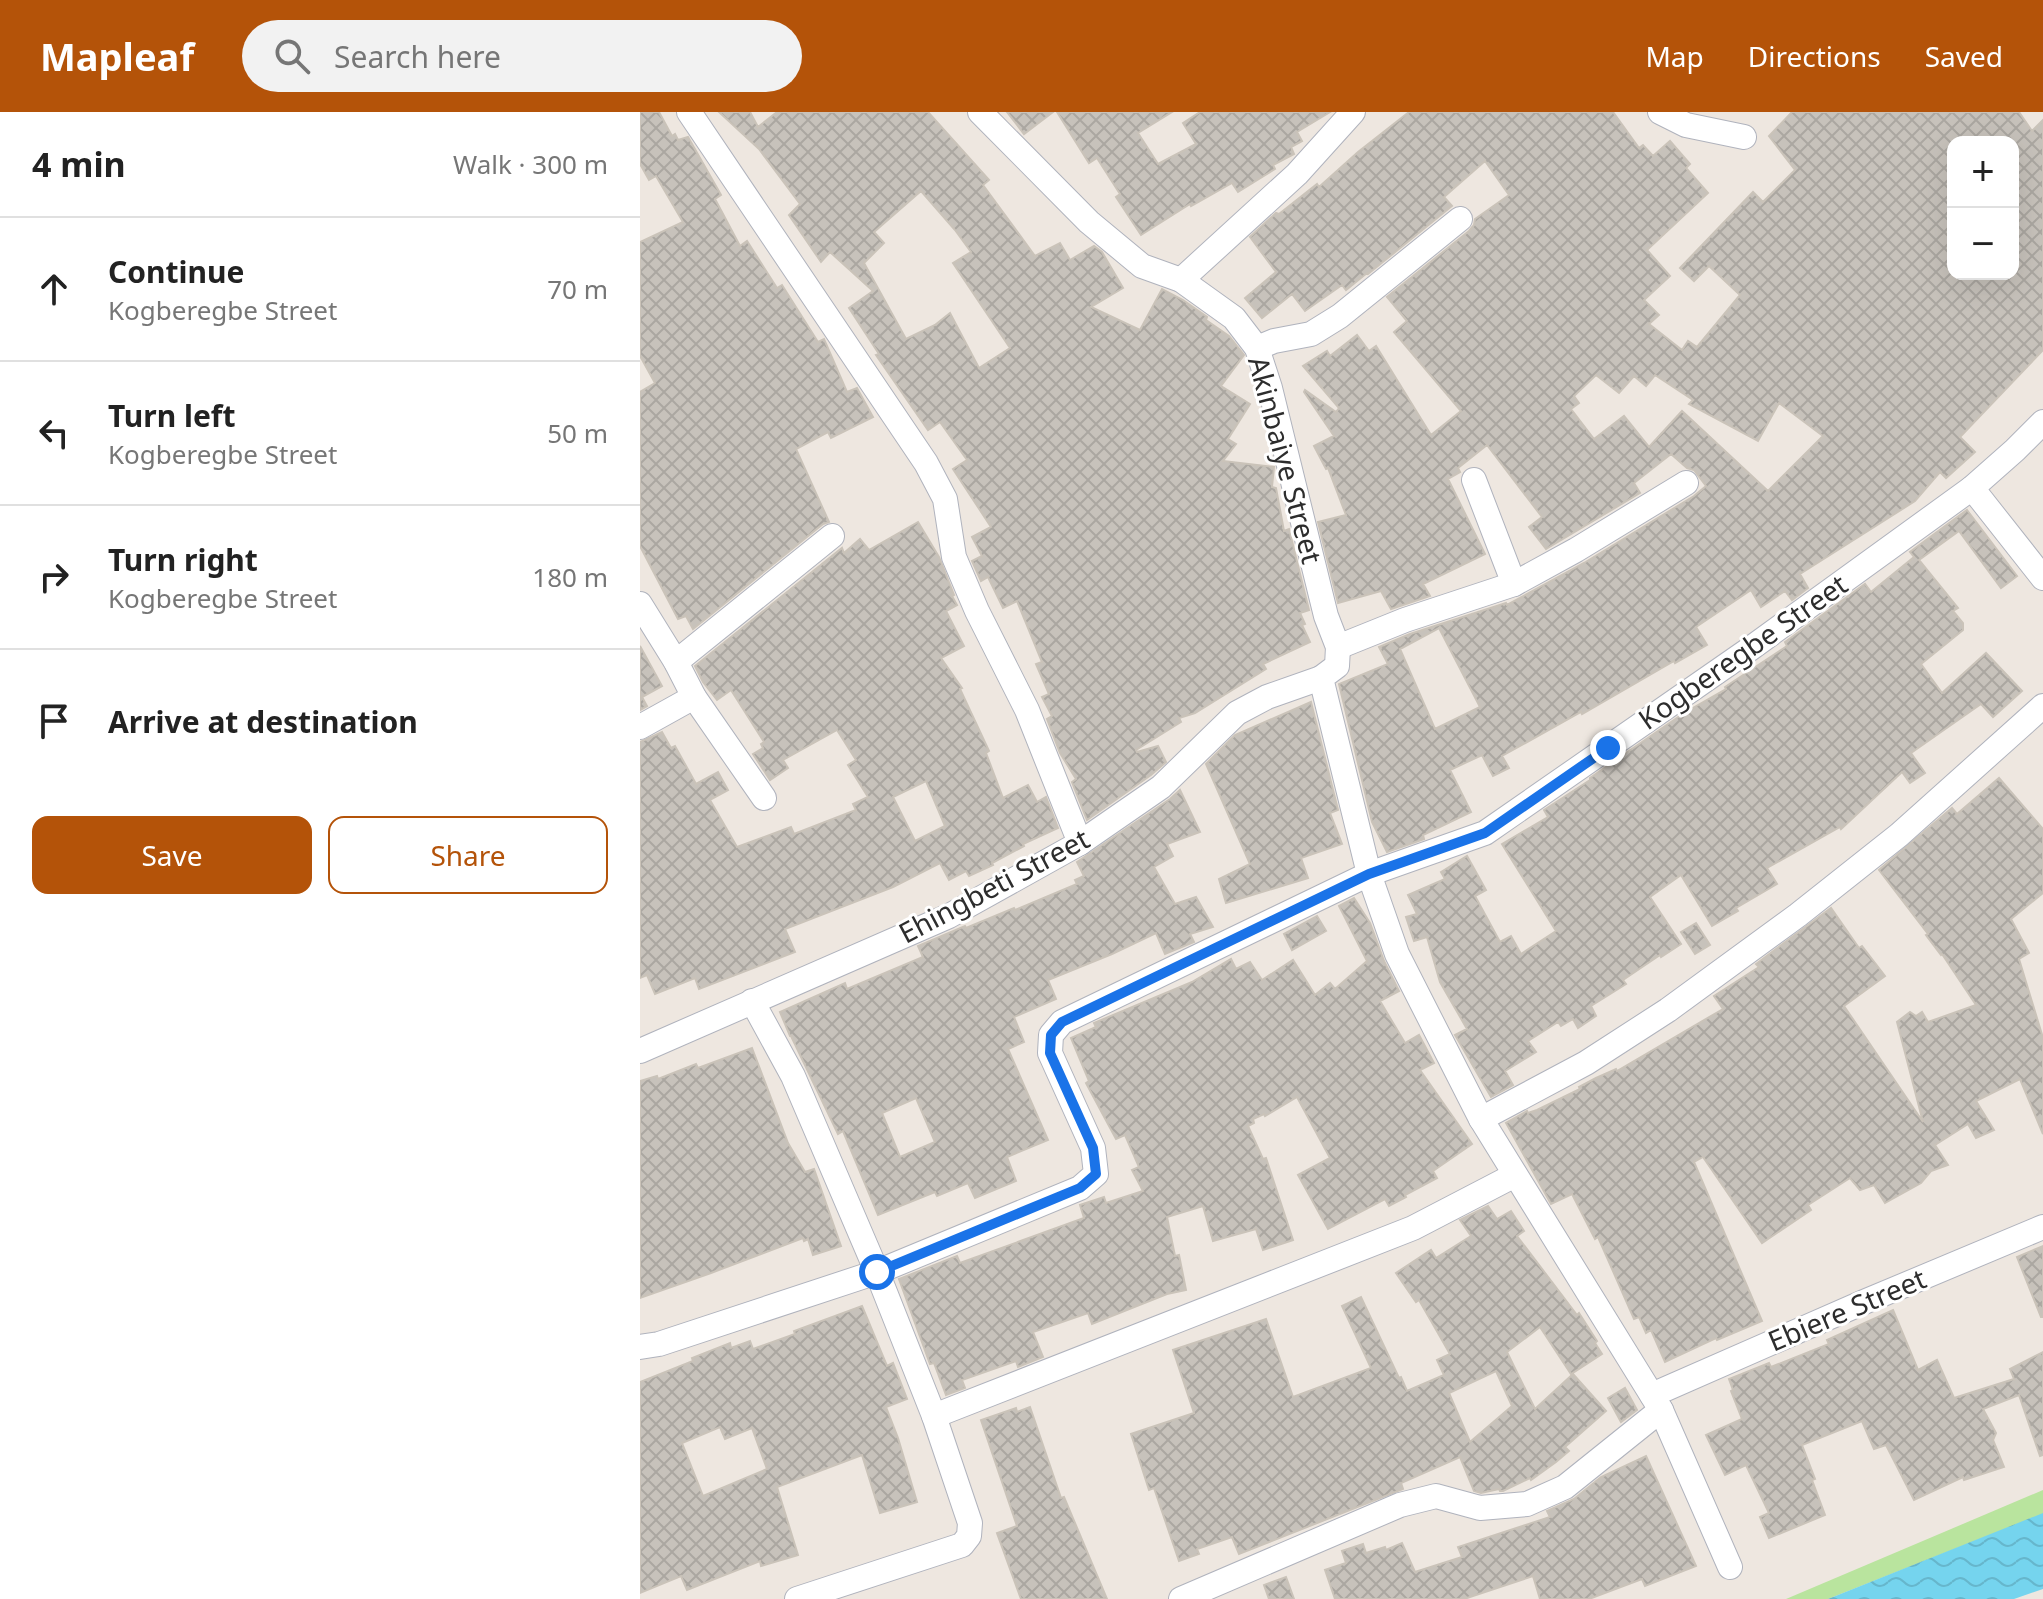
<!DOCTYPE html>
<html lang="en">
<head>
<meta charset="utf-8">
<style>
	body { margin:0; font-family:"Noto Sans",sans-serif; background:#f2f2f2; color:#222 }
	.controls { position:absolute; right:24px; top:24px; display:grid; overflow:hidden; border-radius:16px; box-shadow:0 8px 32px #0002 }
	.controls button { width:72px; height:72px; display:grid; place-items:center; padding:0; border:0; border-bottom:2px solid #e0e0e0; background:#fff; color:#222; font:40px sans-serif }
	.stop { position:absolute; width:24px; height:24px; margin:-18px; border:6px solid #1a73e8; border-radius:50%; background:#fff }
	.stop.end { background:#1a73e8; border-color:#fff; box-shadow:0 2px 8px #0008 }
	.list { margin:0; padding:0; list-style:none }
	h2 { display:flex; justify-content:space-between; align-items:center; height:104px; margin:0; padding:0 32px; font-size:34px }
	h2 small { font-size:26px; font-weight:400; color:#767676 }
	.list li { display:grid; grid-template-columns:52px 1fr auto; gap:24px; align-items:center; box-sizing:border-box; height:144px; padding:0 32px; border-top:2px solid #e0e0e0 }
	.list b { display:block; font-size:30px; white-space:nowrap }
	.list p { margin:0; font-size:26px; white-space:nowrap; color:#767676 }
	.list em { font-size:26px; font-style:normal; color:#767676 }
	.actions { display:flex; gap:16px; padding:24px 32px }
	.actions a { flex:1; padding:18px 0; border:2px solid #b45309; border-radius:16px; text-align:center; font-size:28px; color:#b45309 }
	.actions .main { background:#b45309; color:#fff }
	.icon { flex:none; width:44px; height:44px; fill:none; stroke:currentColor; stroke-width:2; stroke-linecap:round; stroke-linejoin:round }
	.map { position:relative; flex:none; width:1403px; height:1487px; overflow:hidden }
	header { display:flex; align-items:center; gap:48px; box-sizing:border-box; height:112px; padding:0 40px; background:#b45309; color:#fff }
	header strong { font-size:38px }
	nav { display:flex; gap:44px; margin-inline-start:auto; font-size:28px }
	.search { width:560px; height:72px; background:#f2f2f2; display:flex; align-items:center; gap:20px; box-sizing:border-box; padding:0 28px; border-radius:44px; color:#767676; font-size:30px }
	main { display:flex }
	aside { flex:1; background:#fff }
	.map>svg:first-child { display:block }
</style>
</head>
<body>
<header>
<strong>Mapleaf</strong>
<div class="search"><svg class="icon" aria-label="search" viewBox="0 0 24 24"><circle cx="10" cy="10" r="6"/><path d="M15 15l6 6"/></svg>Search here</div>
<nav><a>Map</a><a>Directions</a><a>Saved</a></nav>
</header>
<main>
<aside>
<h2>4 min<small>Walk · 300 m</small></h2>
<ul class="list">
<li><svg class="icon" aria-label="ahead" viewBox="0 0 24 24"><path d="M12 20V5M6 11l6-6 6 6"/></svg><div><b>Continue</b><p>Kogberegbe Street</p></div><em>70 m</em></li>
<li><svg class="icon" aria-label="left" viewBox="0 0 24 24"><path d="M17 20v-9H6M10 6l-5 5 5 5"/></svg><div><b>Turn left</b><p>Kogberegbe Street</p></div><em>50 m</em></li>
<li><svg class="icon" aria-label="right" viewBox="0 0 24 24"><path d="M7 20v-9h11M14 6l5 5-5 5"/></svg><div><b>Turn right</b><p>Kogberegbe Street</p></div><em>180 m</em></li>
<li><svg class="icon" aria-label="arrive" viewBox="0 0 24 24"><path d="M6 21V4h12l-3 4 3 4H6"/></svg><div><b>Arrive at destination</b></div></li>
</ul>
<div class="actions"><a class="main">Save</a><a>Share</a></div>
</aside>
<div class="map">
<svg width="1403" height="1487" viewBox="0 0 1403 1487">
	<defs>
		<pattern id="water-waves" width="16" height="10" patternUnits="userSpaceOnUse" patternTransform="scale(2)"><rect width="16" height="10" fill="#75d4ee"/><path d="M0 5q4-4 8 0t8 0" fill="none" stroke="#66b6cc"/></pattern>
		<pattern id="building-cross-hatch" width="8" height="8" patternUnits="userSpaceOnUse" patternTransform="scale(2)"><rect width="8" height="8" fill="#c7c2bb"/><path d="M0 0l8 8M0 8l8-8" fill="none" stroke="#aba7a1"/></pattern>
	</defs>
	<rect width="100%" height="100%" fill="#eee7e0"/>
	<polygon fill="#b9e49e" points="1403,1378 1403,1402 1188,1487 1146,1487"/>
	<polygon fill="url(#water-waves)" points="1403,1401 1403,1477 1374,1487 1188,1487"/>
	<g fill="url(#building-cross-hatch)" stroke="#cac3b9" stroke-width="2" fill-rule="evenodd">
		<polygon points="0,0 19,0 32,24 35,22 38,28 48,25 81,83 75,87 100,134 107,129 137,176 142,173 178,230 184,227 207,280 217,276 233,305 191,326 188,320 156,337 189,410 183,412 53,517 46,504 38,507 0,434 0,280 15,271 0,244 0,130 43,110 16,64 9,68 0,52"/>
		<path d="M79 0H110L118 15 137 0H288L349 68 343 73 395 144 420 131 430 148 454 134 462 140 483 176 451 195 500 218 522 177 543 188 567 205 566 208 589 224 604 243 581 274 610 292 588 327 596 332 583 349 634 355 632 375 636 376 644 419 649 417 669 498 660 501 665 512 662 513 670 530 623 552 626 557 555 601 539 606 541 610 496 638 497 640 518 634 526 650 511 663 447 708 432 670 436 667 420 641 407 607 412 604 402 585 409 582 396 552 402 550 377 489 363 496 348 465 341 469 332 449 342 444 332 425 351 415 313 357 327 348 300 310 288 318 236 243 239 242 209 196 233 179 190 140 181 150 149 103 160 92 119 37ZM281 79 315 118 331 140 313 151 370 236 339 256 310 201 295 213 266 227 224 151 244 131 234 120Z"/>
		<polygon points="367,0 413,0 384,22"/>
		<polygon points="417,0 532,0 498,21 518,52 556,32 543,11 560,0 690,0 657,20 662,29 651,35 654,42 633,53 635,57 598,80 592,71 551,94 550,92 501,123 476,85 480,82 457,46 449,51"/>
		<path d="M769 0H973L999 36 1003 33 1013 44 1030 29 1050 52 1046 56 1068 81 1007 138 1030 164 1004 188 1019 203 1009 212 1042 238 1048 229 1057 235 1100 183 1069 154 1054 169 1040 156 1113 80 1123 90 1155 58 1129 24 1152 0H1379L1392 19 1403 8V238L1320 325 1335 340 1306 366 1300 360 1275 389 1160 462 1168 476 1152 488 1145 479 1121 495 1111 478 1056 515 1067 533 1035 551 1034 549 942 602 941 600 862 644 869 656 853 664 842 643 810 658 831 700 783 723 784 727 747 740 732 710 699 572 748 552 739 535 770 522 866 491 867 493 944 451 1054 384 1066 374 1054 358 1047 356 1031 342 994 371 1000 381 906 437 889 415 902 405 847 333 818 356 820 360 808 367 845 442 783 472 790 484 751 497 741 479 698 491 678 410 706 403 688 356 686 357 674 334 694 324 664 280 665 278 696 300 699 296 663 254 687 239 690 244 717 223 729 239 736 234 791 323 821 299 754 220 767 209 747 185 829 119 834 113 835 107 869 83 845 49 804 85 812 94 728 162 727 161 706 178 702 173 665 199 652 182 622 206 605 186 636 160 610 125 636 101 639 102 677 72 679 75 718 40ZM1313 30H1373V162H1313ZM956 263 979 281 994 264 1006 274 1015 263 1053 288 1049 292 1118 329 1139 291 1183 324 1128 379 1042 299 1009 335 984 304 954 327 931 297 939 291 934 284ZM799 516 840 595 795 617 760 537Z"/>
		<polygon points="1327,398 1377,464 1361,476 1319,419 1279,448 1318,496 1313,499 1323,511 1323,518 1281,552 1302,581 1346,541 1382,579 1353,605 1341,592 1271,641 1285,661 1270,671 1262,660 1201,717 1200,715 1127,756 1137,772 1096,796 1098,799 1072,814 1041,763 1010,785 1041,832 1021,845 1020,843 983,868 986,872 951,894 956,904 938,916 933,907 921,914 918,910 888,929 896,940 865,959 873,973 851,985 815,923 827,917 800,870 787,825 774,829 766,805 777,802 768,783 805,767 801,760 827,744 846,778 835,784 860,830 871,824 881,842 916,819 862,732 908,705 904,698 950,668 950,666 1044,601 1086,577 1085,575 1147,534 1145,530 1225,472 1231,480 1274,445 1270,440"/>
		<path d="M278 410 299 445 314 483 312 484 317 493 306 499 324 534 301 546 322 576 320 577 349 639 346 641 363 686 388 673 397 690 406 685 418 716 383 732 384 734 352 751 353 753 329 764 326 759 309 768 300 751 253 775 145 817 155 840 59 877 55 866 15 882 7 863 0 866V630L22 620 31 636 35 634 56 672 78 660 88 678 70 688 97 735 151 715 154 722 216 698 213 692 228 685 208 653 216 648 197 618 143 648 148 656 130 668 113 642 123 636 121 632 124 630 91 578 77 588 63 570 55 554 202 436 204 441 220 427 229 438ZM286 669 305 714 275 729 253 685Z"/>
		<polygon points="0,534 22,574 2,585 7,594 0,598"/>
		<polygon points="671,590 698,698 690,701 702,732 661,746 668,766 586,791 579,767 610,752 566,652 595,623"/>
		<polygon points="1359,666 1403,717 1403,781 1371,807 1389,841 1379,847 1403,926 1403,1022 1380,967 1336,989 1354,1018 1336,1026 1328,1012 1295,1033 1308,1053 1291,1059 1281,1071 1245,1091 1234,1073 1220,1078 1210,1066 1168,1093 1171,1098 1122,1131 1063,1045 1054,1050 1122,1209 1077,1228 1076,1226 1025,1250 1011,1218 1006,1221 999,1205 994,1207 958,1125 955,1127 932,1082 911,1092 866,1011 887,999 888,1001 897,998 940,977 939,975 956,966 976,957 977,959 1083,897 1074,884 1119,855 1116,852 1191,796 1219,836 1222,834 1245,864 1204,894 1283,1010 1257,910 1270,900 1276,904 1282,900 1288,910 1336,893 1302,842 1301,843 1286,823 1288,822 1239,758 1312,696 1317,702"/>
		<path d="M540 678 560 720 527 732 533 744 514 755 535 792 556 785 573 815 550 822 554 830 525 842 516 821 472 842 408 868 416 887 374 905 384 930 368 937 408 1028 367 1045 376 1069 335 1086 328 1071 297 1084 295 1080 238 1103 203 1019 198 1022 151 924H150L140 900 205 871 207 877 283 845 278 834 325 814 326 816 374 796 375 798 437 772 435 768 444 764 437 750 530 687ZM276 986 295 1030 260 1045 242 1001Z"/>
		<polygon points="714,786 730,811 744,849 759,879 740,889 765,931 779,923 794,951 780,958 832,1032 793,1059 797,1066 765,1083 766,1085 749,1094 745,1087 688,1117 658,1063 690,1046 657,985 625,1004 624,1002 613,1007 614,1011 608,1014 623,1047 626,1046 653,1128 623,1138 616,1117 573,1129 563,1094 527,1105 535,1144 539,1143 546,1178 527,1182 452,1212 448,1201 393,1220 403,1245 378,1255 376,1249 322,1268 325,1276 306,1283 294,1251 290,1252 259,1167 317,1144 320,1151 444,1106 440,1093 464,1085 466,1091 503,1079 492,1058 499,1055 485,1023 476,1027 446,971 449,969 431,926 456,915 454,911 552,870 591,847 596,857 610,850 622,868 653,848 675,883 690,871 695,877 727,849 699,794"/>
		<polygon points="677,804 686,819 652,838 644,822"/>
		<polygon points="1056,811 1070,833 1055,842 1041,820"/>
		<polygon points="112,936 148,1031 165,1060 174,1057 201,1134 173,1143 168,1127 164,1129 163,1126 71,1161 0,1186 0,969 17,964 18,967 56,952 58,956"/>
		<path d="M848 1094 857 1107 871 1099 884 1119 877 1124 937 1203 939 1201 957 1229 955 1231 962 1242 931 1262 900 1215 867 1240 895 1297 933 1262 966 1299 925 1335 929 1339 916 1350 891 1368 890 1366 863 1379H860L859 1377 841 1381 834 1379 820 1345 761 1371 763 1377 599 1442 592 1425 557 1437 559 1442 539 1449 514 1376 509 1378 491 1322 554 1301 533 1238 626 1207 653 1285 731 1256 702 1194 721 1185 759 1266 761 1265 767 1279 804 1263 797 1248 810 1242 779 1188 776 1190 756 1161 791 1138 796 1146 831 1124 820 1108ZM856 1259 872 1294 830 1330 809 1281Z"/>
		<polygon points="1403,1134 1403,1205 1401,1205 1377,1145"/>
		<path d="M222 1194 247 1254 253 1251 267 1287 246 1295 258 1326 277 1390 240 1401 222 1343 137 1375 158 1443 121 1454 120 1449 47 1478 41 1464 0 1481V1270L53 1249 52 1246 90 1231 91 1236 110 1229 113 1237 155 1222 154 1219ZM80 1315 85 1327 112 1316 127 1357 63 1384 42 1331Z"/>
		<polygon points="1253,1198 1278,1258 1297,1248 1314,1286 1374,1267 1370,1257 1403,1240 1403,1343 1400,1344 1379,1283 1343,1297 1356,1321 1353,1328 1364,1355 1324,1368 1323,1365 1274,1388 1246,1333 1234,1337 1222,1309 1162,1333 1175,1367 1172,1368 1185,1403 1129,1426 1120,1405 1129,1401 1106,1353 1085,1363 1066,1323 1102,1307 1091,1279 1093,1278 1089,1267 1129,1251 1131,1255 1189,1232 1187,1228"/>
		<polygon points="985,1276 997,1298 981,1310 968,1286"/>
		<polygon points="390,1295 421,1386 424,1385 467,1487 381,1487 357,1421 377,1414 341,1308 376,1296 377,1300"/>
		<polygon points="1006,1344 1056,1454 1005,1474 1002,1467 949,1487 900,1487 893,1464 824,1487 695,1487 685,1458 706,1451 702,1439 723,1432 726,1441 745,1435 746,1438 762,1431 775,1460 822,1445 818,1435 910,1405 907,1399 934,1387 961,1365"/>
		<polygon points="646,1465 654,1487 629,1487 624,1473"/>
	</g>
	<g fill="none" stroke-linecap="round" stroke-linejoin="round">
		<defs>
			<g id="street">
				<polyline points="49,0 286,351 305,387 314,445 337,499 387,598 440,731"/>
				<polyline points="340,0 449,110 502,154 541,168 594,206 617,236 630,276 686,504 698,535 697,554 681,566 729,762 757,842 841,1007 1021,1298 1090,1455"/>
				<polyline points="1020,0 1046,13 1104,25"/>
				<polyline points="541,168 657,62 713,0"/>
				<polyline points="617,236 634,229 671,222 700,204 820,107"/>
				<polyline points="834,368 874,472"/>
				<polyline points="1332,376 1403,466"/>
				<polyline points="0,492 36,550 54,585 124,686"/>
				<polyline points="698,535 765,508 874,472 936,438 1046,371"/>
				<polyline points="36,550 192,424"/>
				<polyline points="0,615 54,585"/>
				<polyline points="112,889 153,964 237,1160 294,1304 330,1411 329,1424 322,1433 157,1487"/>
				<polyline points="0,939 309,804 440,731 521,675 597,601 627,585 681,566"/>
				<polyline points="841,1007 946,951 1028,898 1158,803 1259,723 1403,594"/>
				<polyline points="0,1235 19,1232 237,1160 440,1076 456,1062 453,1036 410,941 411,923 422,910 729,762 845,721 1107,539 1332,376 1375,338 1403,310"/>
				<polyline points="1012,1283 1224,1190 1403,1115"/>
				<polyline points="294,1304 773,1116 875,1063"/>
				<polyline points="541,1487 760,1393 796,1384 840,1396 887,1392 925,1375 1021,1298"/>
			</g>
		</defs>
		<use href="#street" stroke="#b0b3bd" stroke-width="26"/>
		<use href="#street" stroke="#fff" stroke-width="24"/>
	</g>
	<g fill="none" stroke-linecap="round" stroke-linejoin="round">
		<polyline stroke="#1a73e8" stroke-width="10" points="237,1160 440,1076 456,1062 453,1036 410,941 411,923 422,910 729,762 845,721 968,636"/>
	</g>
	<g text-anchor="middle" stroke-width="6" stroke-linejoin="round" paint-order="stroke">
		<g font-size="28" fill="#2d2d2d" stroke="#fff">
			<text transform="translate(645 348) rotate(75)" y="10">Akinbaiye Street</text>
			<text transform="translate(1103 540) rotate(-35)" y="10">Kogberegbe Street</text>
			<text transform="translate(354 774) rotate(-28)" y="10">Ehingbeti Street</text>
			<text transform="translate(1207 1198) rotate(-23)" y="10">Ebiere Street</text>
		</g>
	</g>
</svg>
<div class="controls">
<button>+</button>
<button>−</button>
</div>
<div class="stop" style="left:237px;top:1160px"></div>
<div class="stop end" style="left:968px;top:636px"></div>
</div>
</main>
</body>
</html>
